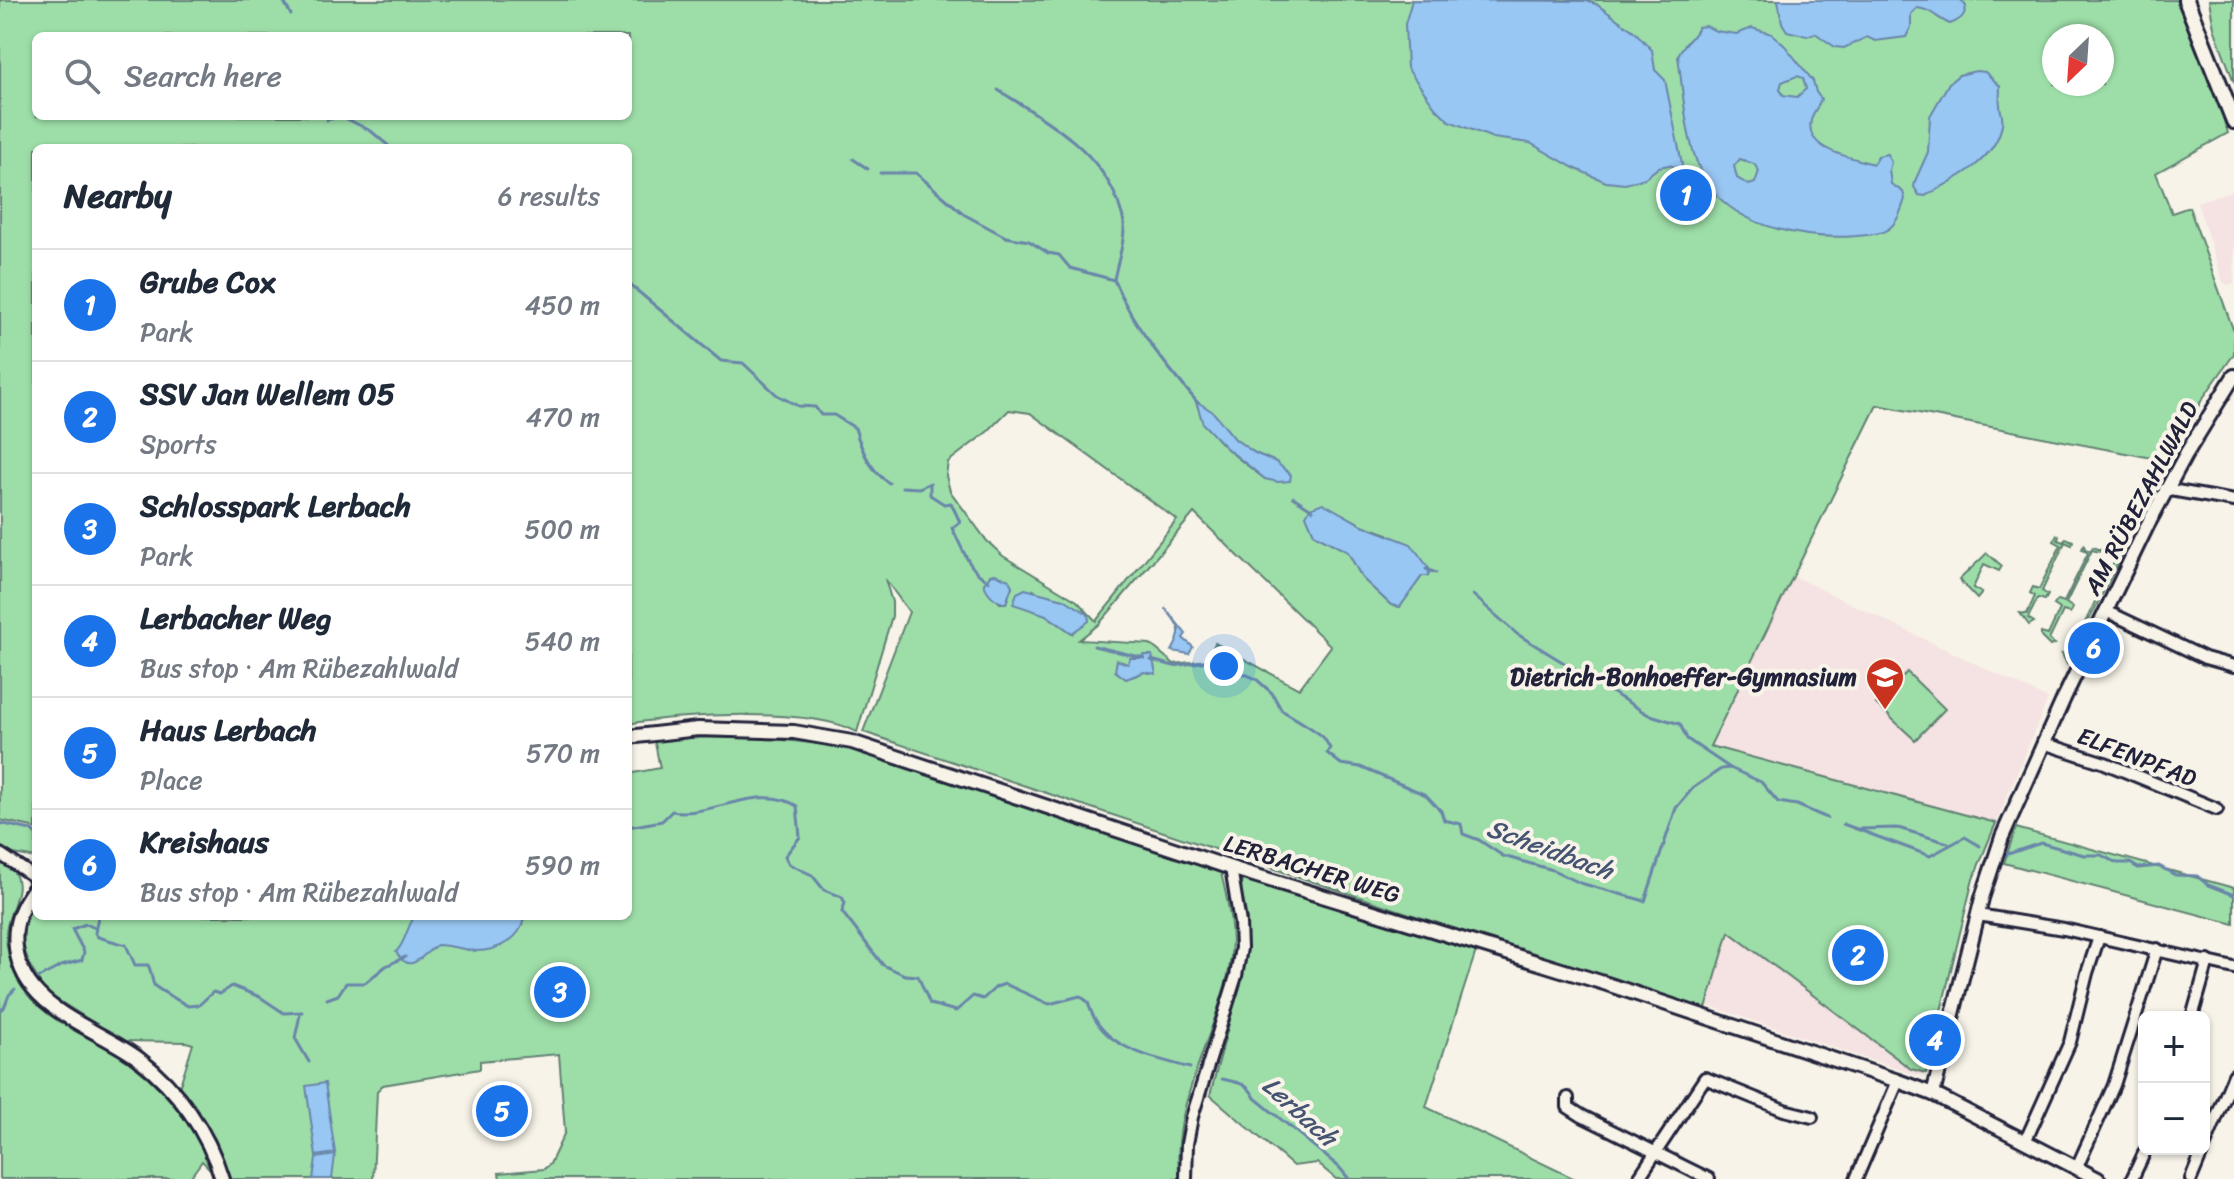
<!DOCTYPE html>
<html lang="en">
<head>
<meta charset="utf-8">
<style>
	body { margin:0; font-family:Sriracha,sans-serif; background:#f6f6f7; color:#1f2937 }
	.controls { position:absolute; right:24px; bottom:24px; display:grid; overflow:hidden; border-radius:12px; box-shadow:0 2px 6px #0004 }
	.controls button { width:72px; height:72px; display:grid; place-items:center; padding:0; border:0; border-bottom:2px solid #e0e1e3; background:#fff; color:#1f2937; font:40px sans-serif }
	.compass { position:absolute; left:2042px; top:24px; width:72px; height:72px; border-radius:50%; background:#fff; box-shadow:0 2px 6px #0004; rotate:205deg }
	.you { position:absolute; left:1224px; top:666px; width:28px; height:28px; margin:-20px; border:6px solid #fff; border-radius:50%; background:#1a73e8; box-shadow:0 0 0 12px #1a73e833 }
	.badge { display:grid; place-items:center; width:52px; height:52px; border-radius:50%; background:#1a73e8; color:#fff; font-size:26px; font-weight:700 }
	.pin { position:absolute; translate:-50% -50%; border:4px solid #fff; box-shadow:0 2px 8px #0006 }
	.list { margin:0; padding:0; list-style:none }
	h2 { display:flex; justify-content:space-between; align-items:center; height:104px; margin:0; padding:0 32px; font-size:34px }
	h2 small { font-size:26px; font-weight:400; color:#747a83 }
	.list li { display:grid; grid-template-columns:52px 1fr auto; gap:24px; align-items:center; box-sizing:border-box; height:112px; padding:0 32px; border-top:2px solid #e0e1e3 }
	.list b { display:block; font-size:30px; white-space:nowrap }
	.list p { margin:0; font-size:26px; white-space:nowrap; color:#747a83 }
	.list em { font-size:26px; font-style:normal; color:#747a83 }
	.icon { flex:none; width:44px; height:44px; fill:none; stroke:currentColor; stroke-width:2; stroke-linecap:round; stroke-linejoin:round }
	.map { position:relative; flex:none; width:2234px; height:1179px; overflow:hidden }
	.search { position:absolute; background:#fff; box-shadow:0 2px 6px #0004; left:32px; top:32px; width:600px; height:88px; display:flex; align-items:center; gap:20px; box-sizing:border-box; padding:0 28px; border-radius:12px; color:#747a83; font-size:30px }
	.panel { position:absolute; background:#fff; box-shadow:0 2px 6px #0004; left:32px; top:144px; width:600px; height:776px; border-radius:12px }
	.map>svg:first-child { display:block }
</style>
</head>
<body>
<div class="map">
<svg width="2234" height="1179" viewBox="0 0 2234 1179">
	<rect width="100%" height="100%" fill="#f7f3e8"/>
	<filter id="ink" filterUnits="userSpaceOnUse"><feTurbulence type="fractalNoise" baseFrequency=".0125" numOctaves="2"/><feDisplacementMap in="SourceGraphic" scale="16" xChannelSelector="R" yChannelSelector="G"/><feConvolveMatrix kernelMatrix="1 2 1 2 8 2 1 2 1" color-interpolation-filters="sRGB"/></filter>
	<g filter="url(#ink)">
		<g fill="#f5e2e2">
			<polygon points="2234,190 2234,283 2228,285 2223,282 2197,202"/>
			<polygon points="1793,576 2048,699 1996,823 1710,747"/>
			<polygon points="1729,932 1910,1069 1926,1073 1915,1075 1707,1005"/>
		</g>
		<g fill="#9ddea8" stroke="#608072" stroke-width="2" fill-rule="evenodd">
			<path d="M0 0H2176L2205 61 2228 133 2156 173 2172 213 2189 207 2234 332V354L2203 398 2167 461 1877 405 1710 746 1996 823 1973 879 1926 1073 1911 1069 1729 932 1705 1012 863 732 909 612 885 579 892 602V616L857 732C813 707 679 714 628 724V148H36V830L32 827 0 820ZM36 36H628V116H36ZM2054 36H2102V84H2054ZM1196 402C1216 412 1220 425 1235 439 1246 450 1261 456 1276 462L1265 479C1235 455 1208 440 1196 402ZM1009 410 1030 413 1177 520 1096 621 1077 601 1003 556 987 541 950 491 946 476 948 462 987 432ZM1323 504 1362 525 1388 534 1422 576 1400 607 1391 605 1362 578 1348 552 1315 534ZM1194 513 1331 646 1299 689 1215 643 1207 660 1174 664 1150 644 1079 640 1099 624ZM990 575 1012 586 1006 603H1000L984 584ZM1033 589 1037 594 1064 599 1072 633 1046 615ZM1142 658 1144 672C1132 677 1126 681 1116 670L1117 660 1128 665Z"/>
			<polygon points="2209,0 2234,0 2234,82 2214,28"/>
			<polygon points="2057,535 2059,536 2058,540 2063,542 2066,538 2073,541 2072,545 2065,542 2042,591 2048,595 2045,600 2038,598 2028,618 2034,622 2029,625 2020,613 2027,614 2035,596 2030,593 2033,587 2039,589 2061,545 2054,541"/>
			<polygon points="2084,545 2085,549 2090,551 2093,547 2101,550 2099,552 2092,550 2066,603 2073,608 2070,613 2063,611 2049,640 2055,644 2050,646 2041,637 2041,633 2048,635 2060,609 2054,605 2058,600 2064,602 2088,553 2082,549"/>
			<polygon points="1987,553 2002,566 1999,571 1984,564 1973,588 1982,593 1977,599 1959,580"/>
			<polygon points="2113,553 2121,557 2067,664 2062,654 2069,656 2116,558 2110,554"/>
			<polygon points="1907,672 1945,709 1915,740 1876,704"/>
			<path d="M752 737 851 747 1221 873C1229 906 1236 936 1229 970 1215 1037 1169 1109 1180 1179H500L499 1173 544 1169 550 1164 565 1132 559 1054 480 1061V1069L383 1085 377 1091 373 1179H231L215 1139 179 1088 193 1044 186 1042 123 1041 45 992 29 964 20 936 28 909 36 898V916H628V774L660 768 654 738Z"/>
			<polygon points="0,823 30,830 36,835 36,858 14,854 0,848"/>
			<polygon points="2016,828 2234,888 2234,924 2004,863"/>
			<path d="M0 857 9 862 7 865C31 883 8 909 6 932 6 949 10 964 17 979 38 1018 83 1033 118 1055 160 1081 196 1126 213 1172L202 1161 189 1179H0Z"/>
			<polygon points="1247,876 1476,951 1426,1107 1575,1179 1336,1179 1317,1163 1293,1166 1210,1095 1247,956 1247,919 1240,884"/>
		</g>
		<g fill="#98c7f3" stroke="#6985a9" stroke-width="2" fill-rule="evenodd">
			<polygon points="1412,0 1586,1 1596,4 1635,32 1652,50 1655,70 1665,80 1682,164 1681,169 1669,165 1659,167 1645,178 1625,184 1606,182 1574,168 1530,143 1493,138 1449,121 1435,107 1407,68 1405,24"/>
			<path d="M1778 0H1961L1966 6C1965 17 1960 20 1950 24 1937 19 1931 9 1917 8L1911 14V27L1906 37 1875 41 1867 37 1844 48 1835 47 1815 33 1807 36 1787 31 1782 23Z"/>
			<path d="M1706 26 1716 31 1737 34 1752 28 1772 34 1785 46 1813 81 1816 92 1821 99C1819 106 1814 111 1812 117 1800 151 1853 157 1873 164L1878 156 1887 154 1891 162 1889 170 1891 184 1903 192 1905 199C1901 210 1898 223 1887 230 1879 235 1866 235 1857 236 1809 240 1740 229 1710 187 1685 153 1684 96 1678 56 1682 44 1693 39 1698 27ZM1797 76 1803 78 1806 89 1797 97 1783 95 1780 89 1782 82ZM1740 159 1754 164 1759 171 1755 183 1749 185 1737 178 1734 166Z"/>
			<path d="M1976 71 1985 72 2000 86C2000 92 1999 99 2000 105 2000 112 2004 117 2002 124 1996 161 1954 180 1925 196L1919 195 1914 187 1915 181 1928 152 1930 116 1949 83 1959 75Z"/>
			<polygon points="1196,401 1213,412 1235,439 1255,453 1276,462 1291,475 1290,481 1278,482 1265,479 1225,447 1203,424"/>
			<polygon points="1323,503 1362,525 1411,544 1430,570 1428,576 1422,576 1400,607 1391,605 1362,578 1348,552 1314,534 1306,515 1310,508"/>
			<path d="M995 574 1009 580 1012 586 1006 603C996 603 987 593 984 584L990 575Z"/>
			<polygon points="1025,589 1064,599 1088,614 1089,621 1072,633 1046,615 1013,604 1017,593"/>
			<path d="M1165 608 1186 634 1183 638 1193 647 1189 654 1172 651C1185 629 1179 626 1165 608Z"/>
			<polygon points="1143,655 1152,655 1156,674 1144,672 1126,679 1115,671 1117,660 1128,664 1130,658 1141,658"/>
			<path d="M415 916H524C522 939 498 951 476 951 463 950 450 945 437 945 422 954 411 977 396 952 406 942 406 928 415 916Z"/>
			<polygon points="325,1083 335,1153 316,1156 306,1086"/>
			<polygon points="335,1155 332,1179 313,1179 316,1158"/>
		</g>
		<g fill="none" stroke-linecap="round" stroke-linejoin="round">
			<g stroke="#6985a9" stroke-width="3">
				<polyline points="283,0 291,15"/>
				<path d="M998 90C1044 119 1097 147 1118 202 1120 210 1124 217 1124 225 1125 244 1117 261 1114 280"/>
				<polyline points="341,116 371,131 391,148"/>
				<polyline points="327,120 341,116"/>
				<polyline points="853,159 868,169"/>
				<path d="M880 173H916L965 215 1006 237 1029 241 1048 253 1059 255 1070 268 1114 280C1133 326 1165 364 1197 402"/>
				<path d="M628 283 721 361 743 363 777 395 798 406 815 407 821 415H834L855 428C861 449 870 471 889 483"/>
				<path d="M902 487 919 488 930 483V495L944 504 951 503 960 522 952 528C962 547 969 572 989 581"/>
				<polyline points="1293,497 1313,510"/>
				<polyline points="1426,569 1436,573"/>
				<polyline points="1473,595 1517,634 1647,714 1680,724 1687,739 1730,768"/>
				<polyline points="1094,646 1144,658"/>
				<path d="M1151 660 1174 666 1207 661 1232 668 1256 679 1272 693 1282 711C1286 712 1318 732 1323 737 1325 739 1328 745 1330 748L1327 753 1341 764 1360 767 1426 795 1441 811 1444 820 1461 824 1463 834 1479 840 1503 856 1553 870 1580 883 1645 901 1676 808 1693 788 1721 769 1730 768 1761 782 1778 802 1797 805 1827 818"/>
				<polyline points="0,823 31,830 36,835"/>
				<polyline points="1843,824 1930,856 1965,837 1980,846"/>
				<path d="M628 827 662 821 672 811C711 818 760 782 797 806L800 837 785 856 789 864 812 875 824 890 842 897 845 903 842 912 883 965 905 975 918 976 930 1004 956 1011 973 996 983 999 996 987 1005 984 1049 1004 1080 996 1088 1002C1100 1049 1150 1056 1190 1068"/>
				<polyline points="1858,829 1898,828 1948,843"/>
				<polyline points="2002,856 2041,843 2084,855 2101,855 2117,863 2130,863 2138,868 2159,866 2175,875 2197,876 2208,885 2234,895"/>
				<path d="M98 916 95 933 98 937 126 945 135 965H148C152 972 151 978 154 985 156 989 182 1002 188 1006L199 1005 213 992 220 994 232 986 260 997 284 1013 302 1012"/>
				<polyline points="38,978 61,966 82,960 84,952 72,929 86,924 95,928"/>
				<polyline points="327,999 338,995 346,983 365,983 386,966 405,957"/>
				<polyline points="0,1010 4,1008 9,995 15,989"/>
				<polyline points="300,1015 295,1038 309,1062"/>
				<path d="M1222 1079C1237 1082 1248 1083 1255 1098L1339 1167 1349 1179"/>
			</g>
			<defs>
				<g id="minor">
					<polyline points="2165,489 2234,501"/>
					<polyline points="2106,611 2205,658 2234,666"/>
					<polyline points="2043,743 2105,763 2217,809"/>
					<polyline points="0,854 36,878"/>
					<polyline points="1978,915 2064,929 2234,968"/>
					<polyline points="2192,1017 2208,961"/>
					<polyline points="1568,1098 1568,1107 1582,1116 1709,1179"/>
					<polyline points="2025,1142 2070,1042 2087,973 2099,937"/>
					<polyline points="2077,1167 2114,1085 2157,949"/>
					<polyline points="1186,1179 1187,1144 1192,1117 1236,976 1241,948 1240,923 1231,868"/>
					<polyline points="1638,1179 1705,1078 1784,1110 1812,1117"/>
					<polyline points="1856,1179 1898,1081"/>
					<polyline points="2132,1179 2146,1149"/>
					<polyline points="2191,1179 2234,1075"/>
				</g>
				<g id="tertiary">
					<polyline points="628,737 698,729 794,732 852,742 1231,868 1607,984 1898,1081 1933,1094 2098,1179"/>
					<path d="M36 886C21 906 13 923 16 948 23 1010 97 1027 139 1059 178 1089 208 1132 222 1179"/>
					<polyline points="1933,1094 1982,898 2002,837 2064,698 2147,526 2186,454 2234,376"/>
				</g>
				<polyline id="secondary" points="2186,0 2234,121"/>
			</defs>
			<use href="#minor" stroke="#22223b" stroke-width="16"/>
			<use href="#tertiary" stroke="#22223b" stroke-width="18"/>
			<use href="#secondary" stroke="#22223b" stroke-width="20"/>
			<use href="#minor" stroke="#f7f3e8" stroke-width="10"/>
			<use href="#tertiary" stroke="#f7f3e8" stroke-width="12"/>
			<use href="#secondary" stroke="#f7f3e8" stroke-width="14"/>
		</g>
	</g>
	<defs>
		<symbol id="school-pin" viewBox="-11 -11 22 30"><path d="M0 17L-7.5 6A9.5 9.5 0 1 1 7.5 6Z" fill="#c8321e" stroke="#f7f3e8"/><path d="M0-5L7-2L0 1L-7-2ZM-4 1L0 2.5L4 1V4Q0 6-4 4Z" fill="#fff"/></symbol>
	</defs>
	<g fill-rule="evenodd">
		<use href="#school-pin" x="1863" y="655" width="44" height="60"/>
	</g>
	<g text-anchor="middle" stroke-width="8" stroke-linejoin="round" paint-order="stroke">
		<g font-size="24" fill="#22223b" stroke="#f7f3e8">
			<text transform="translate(2141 498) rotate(-62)" y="8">AM RÜBEZAHLWALD</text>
			<text transform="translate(2137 757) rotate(21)" y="8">ELFENPFAD</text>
			<text transform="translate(1312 869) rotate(17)" y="8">LERBACHER WEG</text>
		</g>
		<g font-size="24" font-weight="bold" fill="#22223b" stroke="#f7f3e8" text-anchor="end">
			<text x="1857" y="685">Dietrich-Bonhoeffer-Gymnasium</text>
		</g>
		<g font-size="26" font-style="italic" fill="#455472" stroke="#f7f3e8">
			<text transform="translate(1550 849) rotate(20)" y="9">Scheidbach</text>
			<text transform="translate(1300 1111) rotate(42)" y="9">Lerbach</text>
		</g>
	</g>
</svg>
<div class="controls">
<button>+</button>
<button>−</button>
</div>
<svg class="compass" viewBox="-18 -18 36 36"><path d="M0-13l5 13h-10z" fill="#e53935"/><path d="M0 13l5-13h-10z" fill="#747a83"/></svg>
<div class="you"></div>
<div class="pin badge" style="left:1686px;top:195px">1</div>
<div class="pin badge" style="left:1858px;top:955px">2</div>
<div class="pin badge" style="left:560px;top:992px">3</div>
<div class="pin badge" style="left:1935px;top:1040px">4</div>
<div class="pin badge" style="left:502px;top:1111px">5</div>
<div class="pin badge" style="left:2094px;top:648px">6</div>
<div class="search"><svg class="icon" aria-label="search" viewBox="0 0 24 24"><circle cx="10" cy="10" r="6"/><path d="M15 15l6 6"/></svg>Search here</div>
<section class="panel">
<h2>Nearby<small>6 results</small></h2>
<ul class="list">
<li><span class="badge">1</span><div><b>Grube Cox</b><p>Park</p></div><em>450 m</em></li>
<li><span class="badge">2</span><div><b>SSV Jan Wellem 05</b><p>Sports</p></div><em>470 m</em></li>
<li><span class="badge">3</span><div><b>Schlosspark Lerbach</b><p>Park</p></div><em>500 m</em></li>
<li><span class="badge">4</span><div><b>Lerbacher Weg</b><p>Bus stop · Am Rübezahlwald</p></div><em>540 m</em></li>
<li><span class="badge">5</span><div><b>Haus Lerbach</b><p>Place</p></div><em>570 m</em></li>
<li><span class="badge">6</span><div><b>Kreishaus</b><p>Bus stop · Am Rübezahlwald</p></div><em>590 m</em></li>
</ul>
</section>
</div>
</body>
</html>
